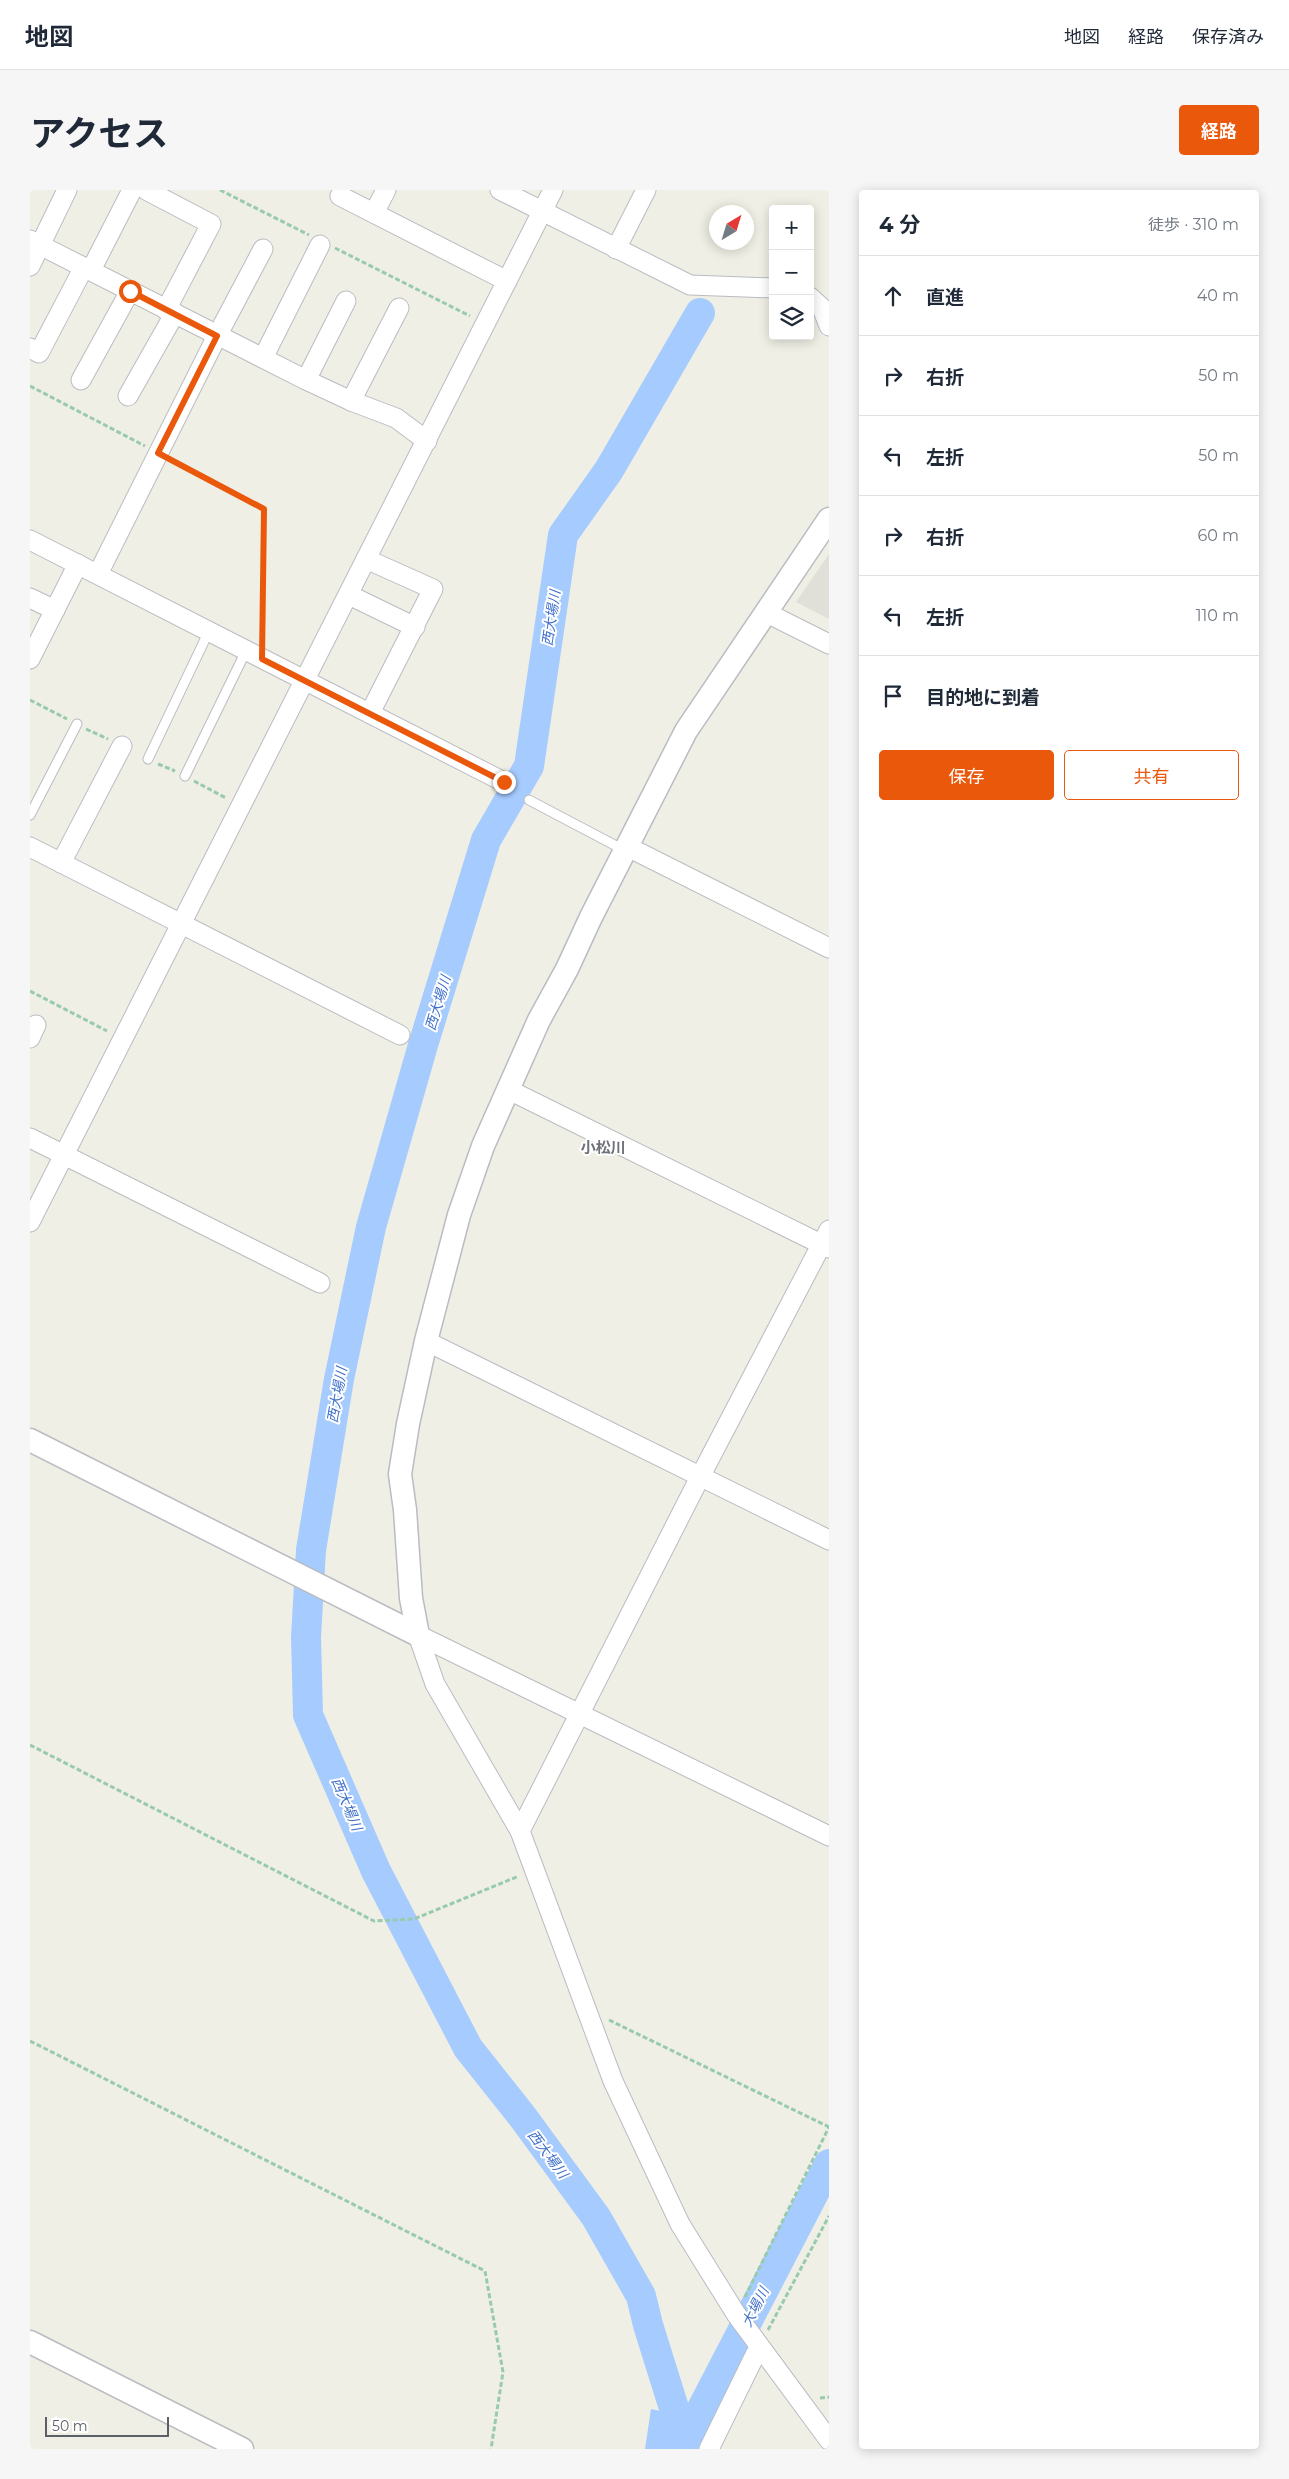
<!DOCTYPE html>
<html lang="ja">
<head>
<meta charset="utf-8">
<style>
	body { margin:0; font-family:Montserrat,"Noto Sans JP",sans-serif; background:#f6f6f7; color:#1f2937 }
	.controls { position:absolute; right:15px; top:15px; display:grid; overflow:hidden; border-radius:5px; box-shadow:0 2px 12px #0003 }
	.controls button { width:45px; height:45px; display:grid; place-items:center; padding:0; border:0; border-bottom:1px solid #e0e1e3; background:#fff; color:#1f2937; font:25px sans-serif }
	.compass { position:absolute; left:679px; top:15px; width:45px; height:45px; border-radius:50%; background:#fff; box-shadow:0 2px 12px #0003; rotate:38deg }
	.scale { position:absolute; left:15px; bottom:12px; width:124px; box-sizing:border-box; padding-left:5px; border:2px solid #5c5f66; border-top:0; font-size:14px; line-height:18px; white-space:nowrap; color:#5c5f66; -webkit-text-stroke:4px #fff; paint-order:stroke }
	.stop { position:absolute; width:15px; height:15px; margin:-11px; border:4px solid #ea580c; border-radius:50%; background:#fff }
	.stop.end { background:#ea580c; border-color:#fff; box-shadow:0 1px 5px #0008 }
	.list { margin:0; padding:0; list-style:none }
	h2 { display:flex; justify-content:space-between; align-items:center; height:65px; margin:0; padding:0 20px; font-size:21px }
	h2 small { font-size:16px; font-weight:400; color:#747a83 }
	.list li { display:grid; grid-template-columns:32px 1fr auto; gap:15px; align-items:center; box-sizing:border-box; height:80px; padding:0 20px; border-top:1px solid #e0e1e3 }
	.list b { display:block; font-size:19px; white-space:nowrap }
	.list em { font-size:16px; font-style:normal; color:#747a83 }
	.actions { display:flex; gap:10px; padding:15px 20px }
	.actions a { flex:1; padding:11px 0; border:1px solid #ea580c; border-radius:5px; text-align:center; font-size:18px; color:#ea580c }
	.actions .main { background:#ea580c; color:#fff }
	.icon { flex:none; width:28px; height:28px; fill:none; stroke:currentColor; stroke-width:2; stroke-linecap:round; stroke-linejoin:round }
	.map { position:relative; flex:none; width:799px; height:2259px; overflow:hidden; border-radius:5px }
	header { display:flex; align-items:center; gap:30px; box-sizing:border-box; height:70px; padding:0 25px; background:#fff; border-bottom:1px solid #e0e1e3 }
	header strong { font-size:24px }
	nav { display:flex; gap:28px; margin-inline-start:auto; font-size:18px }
	.intro { display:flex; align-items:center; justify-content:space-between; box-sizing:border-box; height:120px; padding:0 30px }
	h1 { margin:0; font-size:35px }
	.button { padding:12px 22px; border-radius:5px; background:#ea580c; color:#fff; font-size:18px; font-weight:700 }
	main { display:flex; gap:30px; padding:0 30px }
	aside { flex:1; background:#fff; border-radius:5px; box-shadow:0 2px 12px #0003 }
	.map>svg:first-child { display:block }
</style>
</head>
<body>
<header>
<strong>地図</strong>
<nav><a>地図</a><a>経路</a><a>保存済み</a></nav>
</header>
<div class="intro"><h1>アクセス</h1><a class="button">経路</a></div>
<main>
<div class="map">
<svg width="799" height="2259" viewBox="0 0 799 2259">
	<rect width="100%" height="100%" fill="#f0efe5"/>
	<polygon fill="#e0e0d9" points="799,364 799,429 766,412"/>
	<polygon fill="#a6cbff" points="621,2219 678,2231 664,2259 615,2259"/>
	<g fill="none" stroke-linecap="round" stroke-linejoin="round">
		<g stroke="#a6cbff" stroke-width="30">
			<polyline points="648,2259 653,2247 618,2135 611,2106 566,2027 492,1926 438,1858 346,1681 278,1525 276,1447 281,1360 309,1189 341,1037 393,855 456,650 499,576 533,345 579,280 670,123"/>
			<polyline points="651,2259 799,1974"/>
		</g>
		<defs>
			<g id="service">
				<polyline points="118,569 179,441"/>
				<polyline points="155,586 216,461"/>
				<polyline points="499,610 594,660"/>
				<polyline points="0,625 47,534"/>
			</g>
			<g id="minor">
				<polyline points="116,0 181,34 136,120"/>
				<polyline points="470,0 660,95 743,98"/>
				<polyline points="310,6 477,91"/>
				<polyline points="344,23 356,0"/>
				<polyline points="0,50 276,190 321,211 366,228 397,251"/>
				<polyline points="586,59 616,0"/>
				<polyline points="0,76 37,0"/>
				<polyline points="61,80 102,0"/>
				<polyline points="780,107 792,118 799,136"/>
				<polyline points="0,158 9,163 54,77"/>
				<polyline points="233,168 290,55"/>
				<polyline points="51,190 100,101"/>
				<polyline points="276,190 316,111"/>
				<polyline points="98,206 145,123"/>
				<polyline points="321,211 369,118"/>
				<polyline points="0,350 474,592"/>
				<polyline points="336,369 403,399 340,523"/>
				<polyline points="68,384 187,146 233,59"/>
				<polyline points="319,405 385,437"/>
				<polyline points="0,408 25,420"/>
				<polyline points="737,423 799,454"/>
				<polyline points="0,469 48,374"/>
				<polyline points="0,657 370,845"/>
				<polyline points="598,657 799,758"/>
				<polyline points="31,673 92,556"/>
				<polyline points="0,848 6,835"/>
				<polyline points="477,899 799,1058"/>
				<polyline points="0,948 290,1093"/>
				<polyline points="0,1032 523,0"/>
				<polyline points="396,1151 799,1350"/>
				<polyline points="388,1445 405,1494 490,1641 583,1891 650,2034 706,2124 799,2250"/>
				<polyline points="388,1445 799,1646"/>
				<polyline points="490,1641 670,1287 799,1040"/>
				<polyline points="679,2259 729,2157"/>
			</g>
			<g id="tertiary">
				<polyline points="0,1250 388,1445"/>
				<polyline points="388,1445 381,1408 375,1320 370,1284 378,1234 396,1151 429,1025 453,956 509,830 537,779 561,727 656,541 799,329"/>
				<polyline points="0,2152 212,2259"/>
			</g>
		</defs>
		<use href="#service" stroke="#b9bcc1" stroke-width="11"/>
		<use href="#minor" stroke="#b9bcc1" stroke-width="21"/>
		<use href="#tertiary" stroke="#b9bcc1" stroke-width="25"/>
		<g stroke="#98caad" stroke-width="3" stroke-dasharray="5 2.5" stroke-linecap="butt">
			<polyline points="190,0 279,45"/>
			<polyline points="305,58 440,126"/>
			<polyline points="0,196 115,256"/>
			<polyline points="142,271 234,319 232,449"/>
			<polyline points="0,510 37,529"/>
			<polyline points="56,539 78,549"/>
			<polyline points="128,574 145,581"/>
			<polyline points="164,591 196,608"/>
			<polyline points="0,801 77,841"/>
			<polyline points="0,1555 344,1731 384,1729 489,1686"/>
			<polyline points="579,1830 799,1937"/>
			<polyline points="0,1851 455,2081 473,2182 461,2259"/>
			<polyline points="715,2107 799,1937"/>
			<polyline points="738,2140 799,2026"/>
			<polyline points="790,2208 799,2207"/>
		</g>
		<use href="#service" stroke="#fff" stroke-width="9"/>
		<use href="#minor" stroke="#fff" stroke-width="19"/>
		<use href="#tertiary" stroke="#fff" stroke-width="22"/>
	</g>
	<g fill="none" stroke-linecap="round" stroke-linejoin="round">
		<polyline stroke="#ea580c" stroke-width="6" points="100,101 187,146 128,263 234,319 232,469 474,592"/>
	</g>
	<g text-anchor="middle" stroke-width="4" stroke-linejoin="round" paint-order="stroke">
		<g font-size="14" font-style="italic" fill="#4070ca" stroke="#fff">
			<text transform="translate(521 428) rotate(-82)" y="5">西大場川</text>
			<text transform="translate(408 813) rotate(-73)" y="5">西大場川</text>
			<text transform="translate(307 1205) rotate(-80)" y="5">西大場川</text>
			<text transform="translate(317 1614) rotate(67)" y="5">西大場川</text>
			<text transform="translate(518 1964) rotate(53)" y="5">西大場川</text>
			<text transform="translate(725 2117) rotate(-63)" y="5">大場川</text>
		</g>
		<g font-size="15" font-weight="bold" fill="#6d7178" stroke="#fff">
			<text x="573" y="963">小松川</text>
		</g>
	</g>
</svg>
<div class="controls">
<button>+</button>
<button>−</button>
<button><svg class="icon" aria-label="layers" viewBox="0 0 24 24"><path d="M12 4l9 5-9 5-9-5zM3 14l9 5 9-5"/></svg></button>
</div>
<svg class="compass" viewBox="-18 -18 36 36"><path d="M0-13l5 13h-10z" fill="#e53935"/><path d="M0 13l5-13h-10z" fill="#747a83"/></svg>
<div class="scale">50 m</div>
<div class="stop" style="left:100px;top:101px"></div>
<div class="stop end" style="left:474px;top:592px"></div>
</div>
<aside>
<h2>4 分<small>徒歩 · 310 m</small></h2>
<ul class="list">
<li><svg class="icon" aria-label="ahead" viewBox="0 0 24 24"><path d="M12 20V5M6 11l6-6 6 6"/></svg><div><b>直進</b></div><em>40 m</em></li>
<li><svg class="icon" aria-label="right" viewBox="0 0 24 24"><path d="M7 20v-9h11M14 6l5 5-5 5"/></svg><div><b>右折</b></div><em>50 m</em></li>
<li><svg class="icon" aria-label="left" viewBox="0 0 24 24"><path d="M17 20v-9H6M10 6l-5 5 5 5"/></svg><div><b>左折</b></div><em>50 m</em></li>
<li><svg class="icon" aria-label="right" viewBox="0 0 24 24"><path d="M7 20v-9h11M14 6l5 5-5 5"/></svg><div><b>右折</b></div><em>60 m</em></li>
<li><svg class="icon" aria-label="left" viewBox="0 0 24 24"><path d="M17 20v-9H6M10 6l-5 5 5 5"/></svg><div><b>左折</b></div><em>110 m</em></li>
<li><svg class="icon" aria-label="arrive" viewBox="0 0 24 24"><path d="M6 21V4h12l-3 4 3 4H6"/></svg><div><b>目的地に到着</b></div></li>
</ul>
<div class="actions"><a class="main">保存</a><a>共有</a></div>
</aside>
</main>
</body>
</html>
